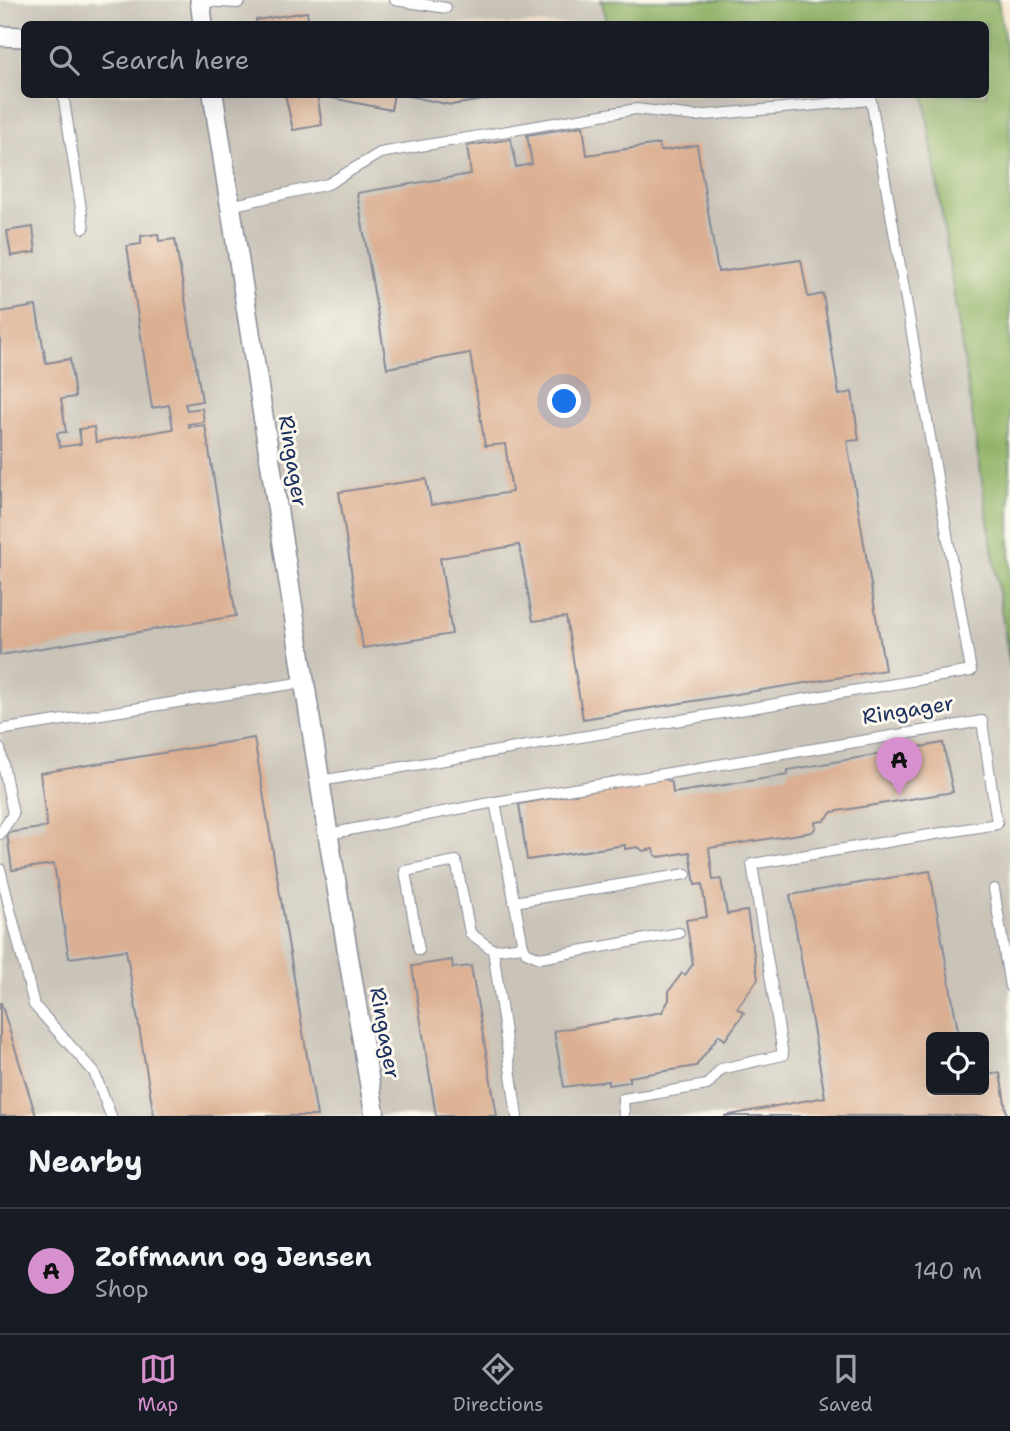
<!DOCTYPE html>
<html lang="en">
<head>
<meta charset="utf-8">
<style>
	body { margin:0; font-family:"Shantell Sans",sans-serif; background:#20242c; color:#f1f3f6 }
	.controls { position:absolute; right:21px; bottom:21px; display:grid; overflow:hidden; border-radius:10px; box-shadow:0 7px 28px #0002 }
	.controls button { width:63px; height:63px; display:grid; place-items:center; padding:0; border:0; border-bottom:2px solid #363941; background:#171b24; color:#f1f3f6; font:35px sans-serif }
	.you { position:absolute; left:565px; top:402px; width:24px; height:24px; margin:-18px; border:5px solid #fff; border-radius:50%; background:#1a73e8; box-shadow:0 0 0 10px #1a73e833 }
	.badge { display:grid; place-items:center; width:46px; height:46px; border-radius:50%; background:#d690ce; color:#111; font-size:23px; font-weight:700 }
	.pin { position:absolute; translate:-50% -58px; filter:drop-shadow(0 2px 4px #0008) }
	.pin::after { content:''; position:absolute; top:37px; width:24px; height:21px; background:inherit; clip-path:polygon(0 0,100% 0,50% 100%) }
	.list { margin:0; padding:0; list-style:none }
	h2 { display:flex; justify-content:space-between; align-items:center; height:91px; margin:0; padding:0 28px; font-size:30px }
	h2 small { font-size:23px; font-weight:400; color:#9ea1a6 }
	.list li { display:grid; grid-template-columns:46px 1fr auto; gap:21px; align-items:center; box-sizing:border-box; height:126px; padding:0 28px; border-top:2px solid #363941 }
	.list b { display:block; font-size:26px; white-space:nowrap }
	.list p { margin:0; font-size:23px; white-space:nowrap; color:#9ea1a6 }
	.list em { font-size:23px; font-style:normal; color:#9ea1a6 }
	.icon { flex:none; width:38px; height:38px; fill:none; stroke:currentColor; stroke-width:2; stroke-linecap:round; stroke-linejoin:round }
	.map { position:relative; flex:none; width:1010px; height:1116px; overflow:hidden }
	.search { position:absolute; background:#171b24; box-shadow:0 7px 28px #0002; left:21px; right:21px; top:21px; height:77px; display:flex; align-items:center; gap:18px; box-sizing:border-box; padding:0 24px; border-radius:10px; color:#9ea1a6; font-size:26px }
	.sheet { height:217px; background:#171b24 }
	nav { display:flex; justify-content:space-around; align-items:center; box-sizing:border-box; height:98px; border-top:2px solid #363941; background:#171b24; font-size:19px; color:#9ea1a6 }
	nav a { display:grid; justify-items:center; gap:4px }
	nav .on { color:#d690ce }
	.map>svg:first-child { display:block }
</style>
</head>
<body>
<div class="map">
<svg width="1010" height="1116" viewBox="0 0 1010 1116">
	<rect width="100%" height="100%" fill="#fbf7ec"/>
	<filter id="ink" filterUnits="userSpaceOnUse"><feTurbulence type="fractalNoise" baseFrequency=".0143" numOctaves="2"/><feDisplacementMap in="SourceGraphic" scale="14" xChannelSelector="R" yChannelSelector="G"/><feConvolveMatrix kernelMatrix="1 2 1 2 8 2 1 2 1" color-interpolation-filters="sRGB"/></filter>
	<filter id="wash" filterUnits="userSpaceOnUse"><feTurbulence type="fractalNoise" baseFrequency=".00686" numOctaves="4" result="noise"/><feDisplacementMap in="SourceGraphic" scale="28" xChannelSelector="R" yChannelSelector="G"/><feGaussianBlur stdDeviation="1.57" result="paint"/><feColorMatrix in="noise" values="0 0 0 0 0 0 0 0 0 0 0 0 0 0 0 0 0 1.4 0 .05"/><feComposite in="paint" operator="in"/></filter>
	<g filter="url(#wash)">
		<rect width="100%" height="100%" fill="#f5e5cd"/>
		<path fill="#c9c3b8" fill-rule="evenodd" d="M0 0H601L608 24H24V94H626L627 98 652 94 924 95 1010 667V1116H0ZM931 1037H984V1090H931Z"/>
		<polygon fill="#92b468" stroke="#567263" stroke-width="2" points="601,0 998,0 1010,72 1010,667 924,95 986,94 986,24 608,24"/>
		<g id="blocks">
			<g fill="#dbaf91">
				<polygon points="307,12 309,24 256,24 256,20"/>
				<polygon points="285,94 317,94 322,125 293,130"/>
				<polygon points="333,94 394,94 391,110 332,98"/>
				<polygon points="399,94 509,94 509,96 451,105"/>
				<polygon points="583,126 587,155 659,144 660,151 697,145 718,272 801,260 808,297 823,294 839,395 852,392 859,440 847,441 885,670 583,719 566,617 533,621 519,545 440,558 452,634 363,648 339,492 426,479 431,505 512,492 505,444 485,446 470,353 387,368 357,193 471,174 467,146 511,139 516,167 532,164 527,135"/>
				<polygon points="33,227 36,252 11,256 7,231"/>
				<polygon points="158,234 159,241 175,239 202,401 185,404 187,410 202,408 204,422 188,424 189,427 205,425 236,616 0,655 0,312 36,306 46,363 70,359 75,397 61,399 66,432 57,433 60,447 81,444 79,429 94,427 96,442 173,429 169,405 152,408 127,246 141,244 141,236"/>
				<polygon points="254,738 317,1116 154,1116 126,950 69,958 54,864 12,870 7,833 47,827 40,773"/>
				<polygon points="943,743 953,792 832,812 824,821 815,822 816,827 812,832 709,848 713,880 721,879 727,914 747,911 758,979 737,1008 744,1013 725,1040 719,1035 696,1066 629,1077 629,1082 608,1085 608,1081 564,1087 554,1031 662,1012 669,1000 669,991 682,973 685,975 693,964 686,920 707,917 702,884 695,885 690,852 659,857 655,855 653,849 643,851 638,847 625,849 625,845 527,860 519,804 664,778 672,783 673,793 788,775 788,770"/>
				<polygon points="930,871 959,1037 931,1037 931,1090 984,1090 984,1075 1000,1073 1007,1116 724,1116 825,1097 790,895"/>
				<polygon points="452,960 453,968 471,966 497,1116 436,1116 412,966"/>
				<polygon points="0,1003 1,1003 36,1116 0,1116"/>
			</g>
		</g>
	</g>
	<g filter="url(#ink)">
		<use href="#blocks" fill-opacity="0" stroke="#888a96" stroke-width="2"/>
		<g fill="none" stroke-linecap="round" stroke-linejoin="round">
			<defs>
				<g id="lane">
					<polyline points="395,0 446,8"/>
					<polyline points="201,1 238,3 241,0"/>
					<polyline points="63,94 84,228"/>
					<polyline points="230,206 328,184 380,153 636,109 695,116 871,100 971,671 320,781"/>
					<polyline points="0,730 304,682"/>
					<polyline points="0,749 13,814 0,834"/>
					<polyline points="495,802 523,946 493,950 517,1116"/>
					<polyline points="328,834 495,802 982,721 997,824 752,864 783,1055 721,1069 707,1085 623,1099 624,1116"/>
					<polyline points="0,869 34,1005 94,1072 111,1116"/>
					<polyline points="994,889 1010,987"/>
					<polyline points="514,902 686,874"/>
					<polyline points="523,946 526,952 540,958 679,933"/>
					<polyline points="419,950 405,871 456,861 470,933 493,950"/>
				</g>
				<g id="street">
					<polyline points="200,0 203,24"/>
					<polyline points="0,36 24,37"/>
					<polyline points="213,94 328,834 375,1116"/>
				</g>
			</defs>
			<use href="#lane" stroke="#888a96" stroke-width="12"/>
			<use href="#street" stroke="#888a96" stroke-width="22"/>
			<use href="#lane" stroke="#fff" stroke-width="10"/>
			<use href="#street" stroke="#fff" stroke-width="19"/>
		</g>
	</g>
	<g text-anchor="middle" stroke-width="6" stroke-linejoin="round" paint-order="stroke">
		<g font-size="21" fill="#1b2f5e" stroke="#fbf7ec">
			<text transform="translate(293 461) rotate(81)" y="7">Ringager</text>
			<text transform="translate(908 710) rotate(-9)" y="7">Ringager</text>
			<text transform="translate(385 1033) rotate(80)" y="7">Ringager</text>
		</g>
	</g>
</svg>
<div class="controls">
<button><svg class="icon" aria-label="locate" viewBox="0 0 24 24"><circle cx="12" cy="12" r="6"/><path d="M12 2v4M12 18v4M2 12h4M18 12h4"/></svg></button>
</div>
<div class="you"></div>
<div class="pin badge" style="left:899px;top:795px">A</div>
<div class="search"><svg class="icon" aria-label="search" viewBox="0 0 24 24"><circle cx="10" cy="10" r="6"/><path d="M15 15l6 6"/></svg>Search here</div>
</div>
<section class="sheet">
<h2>Nearby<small></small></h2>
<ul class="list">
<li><span class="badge">A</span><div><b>Zoffmann og Jensen</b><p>Shop</p></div><em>140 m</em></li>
</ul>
</section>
<nav>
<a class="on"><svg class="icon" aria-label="map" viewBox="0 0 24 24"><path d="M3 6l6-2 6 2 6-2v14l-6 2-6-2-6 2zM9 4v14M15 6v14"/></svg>Map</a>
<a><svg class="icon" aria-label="directions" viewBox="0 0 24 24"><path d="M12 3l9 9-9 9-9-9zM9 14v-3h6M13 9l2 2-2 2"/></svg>Directions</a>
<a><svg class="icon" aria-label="saved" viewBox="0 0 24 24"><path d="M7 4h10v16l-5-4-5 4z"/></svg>Saved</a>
</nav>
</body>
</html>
